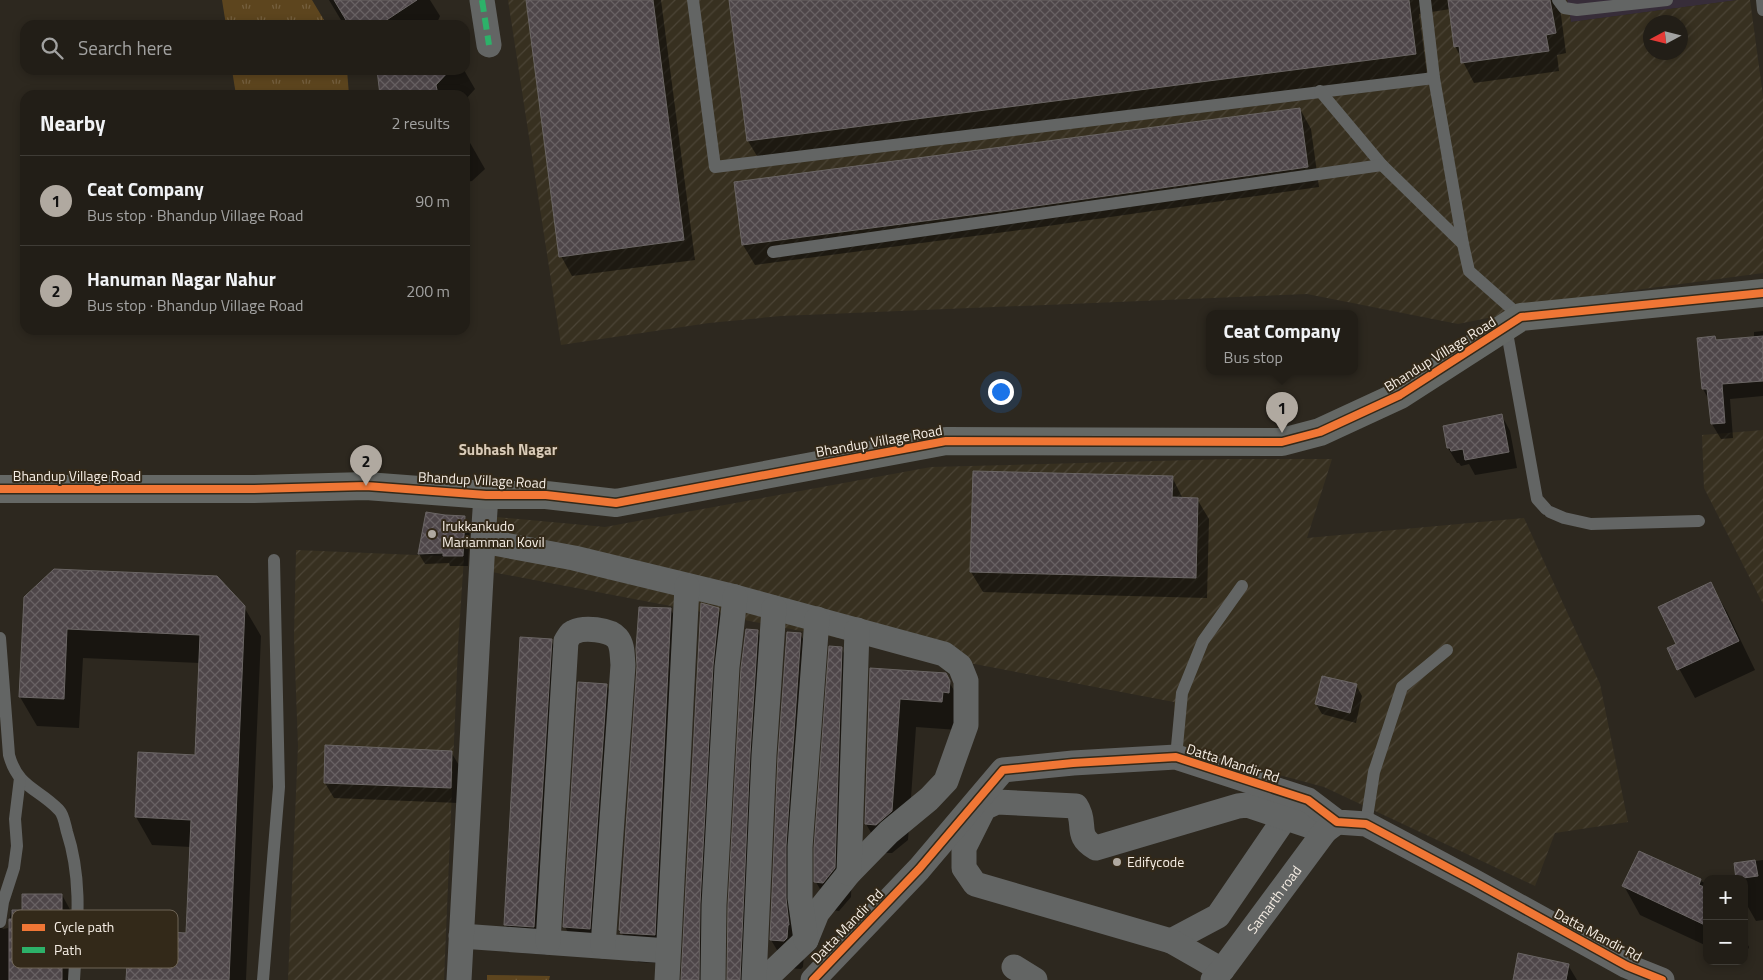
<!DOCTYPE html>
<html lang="en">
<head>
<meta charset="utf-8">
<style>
	body { margin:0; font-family:"Titillium Web",sans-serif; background:#2a2720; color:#f1f3f6 }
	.controls { position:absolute; right:15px; bottom:15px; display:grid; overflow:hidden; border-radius:10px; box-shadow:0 2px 8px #0003 }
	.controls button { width:45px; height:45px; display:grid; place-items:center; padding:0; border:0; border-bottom:1px solid #3f3c36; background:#221e17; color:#f1f3f6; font:25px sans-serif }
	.compass { position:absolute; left:1643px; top:15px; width:45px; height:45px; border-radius:50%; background:#221e17; box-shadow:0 2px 8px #0003; rotate:263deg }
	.you { position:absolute; left:1000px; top:391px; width:18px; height:18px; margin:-12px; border:4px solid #fff; border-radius:50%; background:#1a73e8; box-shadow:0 0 0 8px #1a73e833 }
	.badge { display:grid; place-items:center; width:32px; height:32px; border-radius:50%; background:#b0a9a0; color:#111; font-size:16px; font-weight:700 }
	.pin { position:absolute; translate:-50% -41px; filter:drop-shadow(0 1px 2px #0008) }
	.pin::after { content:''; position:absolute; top:26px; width:18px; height:15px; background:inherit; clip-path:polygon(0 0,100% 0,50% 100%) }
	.popup { position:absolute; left:1206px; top:310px; width:152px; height:65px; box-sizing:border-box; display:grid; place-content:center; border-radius:10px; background:#221e17; filter:drop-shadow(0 1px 4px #0005); font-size:16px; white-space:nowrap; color:#a2a2a1 }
	.popup b { font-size:19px; color:#f1f3f6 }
	.popup::after { content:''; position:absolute; left:50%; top:100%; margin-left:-10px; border:10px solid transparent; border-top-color:#221e17 }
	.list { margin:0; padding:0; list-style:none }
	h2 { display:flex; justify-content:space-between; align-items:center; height:65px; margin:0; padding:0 20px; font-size:21px }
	h2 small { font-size:16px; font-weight:400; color:#a2a2a1 }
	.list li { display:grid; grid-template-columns:32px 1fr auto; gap:15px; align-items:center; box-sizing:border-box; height:90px; padding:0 20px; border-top:1px solid #3f3c36 }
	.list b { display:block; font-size:19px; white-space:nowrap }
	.list p { margin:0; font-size:16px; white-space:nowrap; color:#a2a2a1 }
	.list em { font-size:16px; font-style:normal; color:#a2a2a1 }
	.icon { flex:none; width:28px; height:28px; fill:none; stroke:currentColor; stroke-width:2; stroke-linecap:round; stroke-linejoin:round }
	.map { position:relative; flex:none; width:1763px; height:980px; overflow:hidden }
	.search { position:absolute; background:#221e17; box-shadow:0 2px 8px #0003; left:20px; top:20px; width:450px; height:55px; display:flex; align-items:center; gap:12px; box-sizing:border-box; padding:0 18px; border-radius:15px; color:#a2a2a1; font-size:19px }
	.panel { position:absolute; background:#221e17; box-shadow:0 2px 8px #0003; left:20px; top:90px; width:450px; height:245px; border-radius:15px }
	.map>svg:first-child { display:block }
</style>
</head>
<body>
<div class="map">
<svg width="1763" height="980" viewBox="0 0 1763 980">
	<defs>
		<pattern id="industrial-furrows" width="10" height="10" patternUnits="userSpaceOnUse" patternTransform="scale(1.25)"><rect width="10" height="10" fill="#373020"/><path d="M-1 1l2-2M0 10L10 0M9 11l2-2" fill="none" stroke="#4b4436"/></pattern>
		<pattern id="park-tufts" width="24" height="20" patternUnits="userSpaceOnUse" patternTransform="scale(1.25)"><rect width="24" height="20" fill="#5d451e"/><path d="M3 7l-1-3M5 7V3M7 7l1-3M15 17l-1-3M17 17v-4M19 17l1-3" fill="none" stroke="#75603f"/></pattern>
		<pattern id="building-cross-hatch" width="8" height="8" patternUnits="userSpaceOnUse" patternTransform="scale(1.25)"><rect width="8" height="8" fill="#4e4649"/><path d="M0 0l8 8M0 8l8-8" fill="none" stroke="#686163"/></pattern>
	</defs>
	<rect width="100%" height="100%" fill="#2d281f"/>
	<polygon fill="#372d39" points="1567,0 1738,0 1571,22"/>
	<g fill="url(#industrial-furrows)" fill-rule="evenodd">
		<path d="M508 0H1567L1571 22 1738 0H1750L1763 96V273L1606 294 1458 324 1307 294 781 316 709 323 561 345ZM1650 22H1680V52H1650Z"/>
		<polygon points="1763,430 1763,604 1704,488 1702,435"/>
		<polygon points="1230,459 1332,459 1307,538 1524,518 1600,684 1628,822 1555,833 1535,886 1324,787 1175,747 1174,702 492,572 496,517 605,527 931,467"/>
		<polygon points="296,550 464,557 458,646 444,980 288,980 298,746 294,638"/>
	</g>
	<g fill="url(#park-tufts)">
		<polygon points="222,0 312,0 327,25 226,25"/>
		<polygon points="232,70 347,70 349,95 236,95"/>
		<polygon points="487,975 550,976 549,980 487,980"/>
	</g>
	<g fill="#0007">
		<polygon points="329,0 430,0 440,16 436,25 344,25"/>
		<polygon points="527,0 661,0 695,260 572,276 561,256"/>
		<polygon points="730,0 1559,0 1566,53 1557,55 1559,71 1474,83 1455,46 1450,9 1419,14 1427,74 760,161 748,141"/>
		<polygon points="379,70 464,70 475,89 465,100 465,95 377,95 377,91 381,90"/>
		<polygon points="1300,109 1311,129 1319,187 1020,230 755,265 743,245"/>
		<polygon points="465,138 469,141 485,169 472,181 465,182"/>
		<polygon points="1763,331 1763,396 1730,399 1733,438 1721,439 1712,424 1709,400 1703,389 1717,341 1754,338 1754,332"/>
		<polygon points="1502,416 1510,431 1517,468 1475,475 1469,464 1461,466 1459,463 1457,463 1448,448 1445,427"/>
		<polygon points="1172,477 1183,499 1197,499 1209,519 1207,598 983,592 971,572"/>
		<polygon points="464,518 470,528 468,566 450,566 449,563 425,564 419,554"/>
		<polygon points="1711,584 1727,612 1755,670 1695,698 1668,648 1677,644"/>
		<polygon points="25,598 244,607 261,636 246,980 128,980 187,934 191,847 152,845 136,817 196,756 200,663 83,658 79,728 37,726 20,697"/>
		<polygon points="718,609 735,638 715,980 683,980"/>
		<polygon points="671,610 687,638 671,964 638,962 620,930"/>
		<polygon points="757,631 774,660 757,980 728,980"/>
		<polygon points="800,634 817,663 804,953 803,967 801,969 788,968 771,940"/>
		<polygon points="551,641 568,669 550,955 522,953 505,924"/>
		<polygon points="841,648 858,677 851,897 839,911 832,910 816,882"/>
		<polygon points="871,669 945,675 966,711 958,730 916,727 908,840 892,853 883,853 866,824"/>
		<polygon points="606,685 623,714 606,957 581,955 565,927"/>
		<polygon points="1356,685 1362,696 1356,723 1322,714 1316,704"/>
		<polygon points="451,752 460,767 459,803 334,798 325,783"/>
		<polygon points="1639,852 1707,884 1707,946 1640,915 1624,886"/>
		<polygon points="1763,860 1763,920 1756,921 1744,900 1744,879 1738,879 1735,864"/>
		<polygon points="62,895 78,924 78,980 0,980 0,924 3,929 8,928 11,911 23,912"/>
		<polygon points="1744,938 1749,947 1744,958"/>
		<polygon points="1568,965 1577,980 1514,980"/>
	</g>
	<g fill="url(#building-cross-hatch)" stroke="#6a6564">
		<polygon points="334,0 417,0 379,25 349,25"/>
		<polygon points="526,0 653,0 684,240 559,257"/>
		<polygon points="729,0 1409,0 1416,54 747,141"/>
		<polygon points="1448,0 1550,0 1556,33 1546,35 1549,51 1461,63 1459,46 1454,47"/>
		<polygon points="377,70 450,70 436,85 438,95 380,95"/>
		<polygon points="1300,108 1308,167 1008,210 742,245 734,182"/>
		<polygon points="1715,336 1716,340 1763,336 1763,381 1722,384 1725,423 1711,424 1707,389 1702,389 1697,338"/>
		<polygon points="1502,414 1509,452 1465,460 1463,449 1451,451 1450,448 1447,448 1443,426"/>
		<polygon points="973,471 1173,476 1172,497 1198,498 1196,578 970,572"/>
		<polygon points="426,512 445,515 465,516 463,556 443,556 443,553 418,554"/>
		<polygon points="54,569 217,576 245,606 229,980 126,980 129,930 186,933 191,820 135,817 138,752 195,755 200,635 67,629 64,699 19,697 24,597"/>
		<polygon points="1711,582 1739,641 1677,670 1667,648 1676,644 1658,607"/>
		<polygon points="701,603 719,608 713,666 700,904 699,980 681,980"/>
		<polygon points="639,607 671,608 655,935 620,933 621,931 619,930 637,666 636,649"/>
		<polygon points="746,629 758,630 750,754 740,980 727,980 728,905 741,668"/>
		<polygon points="787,632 801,633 786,846 786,898 789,925 788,925 787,938 784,941 770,940 778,756"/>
		<polygon points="520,637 552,639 534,927 504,925"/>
		<polygon points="829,646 842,647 835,868 823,883 814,882 814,848"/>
		<polygon points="870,668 946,673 950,681 949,693 943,692 942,702 900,699 892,811 876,825 865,824"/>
		<polygon points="1322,676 1357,684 1350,713 1315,704"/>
		<polygon points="578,682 607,684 590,929 563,927"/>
		<polygon points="325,745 452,751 451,788 324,783"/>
		<polygon points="1639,851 1701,879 1699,885 1707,888 1707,926 1622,886"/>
		<polygon points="1755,860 1758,876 1736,879 1734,863"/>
		<polygon points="22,894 62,894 62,980 9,980 9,919 12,919 12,910 22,910"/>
		<polygon points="1518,953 1569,964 1566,980 1513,980"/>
	</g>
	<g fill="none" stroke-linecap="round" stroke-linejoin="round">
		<g stroke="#636564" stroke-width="12">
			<polyline points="693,0 715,167 1434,78"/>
			<polyline points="1425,0 1434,78 1463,244 1469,271 1521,317"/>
			<polyline points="1558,0 1564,8 1577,10 1667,0"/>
			<polyline points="1762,0 1763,10"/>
			<polyline points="1320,91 1382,165 1463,244"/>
			<polyline points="773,252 1382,165"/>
			<polyline points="1506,327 1537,499 1546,509"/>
			<polyline points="1550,512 1564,518 1591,524 1699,521"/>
			<path d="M0 638 9 755C18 788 38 788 59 810 64 815 65 825 67 832 83 881 77 929 74 980"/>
			<polyline points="1176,757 1182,693 1203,641 1242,586"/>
			<polyline points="1366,824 1374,772 1402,687 1447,650"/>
			<polyline points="0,922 3,902 14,868 17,846 15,819 20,778"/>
			<polyline points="263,980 279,787 274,560"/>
		</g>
		<g stroke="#636564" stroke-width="25">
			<polyline points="482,0 489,45"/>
			<polyline points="483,541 574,558 735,597 944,654 960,666 966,681 966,725 946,781 929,799 889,832 849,873 817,913 806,940 764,980"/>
			<polyline points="849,873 857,630"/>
			<polyline points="461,936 668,951"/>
			<polyline points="806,940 800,898 800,847 817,619"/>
			<polyline points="1171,941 1218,916 1285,818"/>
			<path d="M548 942 566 641C569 637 570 633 574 632 584 627 609 629 617 638 623 645 622 656 623 665L603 946"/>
			<polyline points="1014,967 1035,980"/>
			<path d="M1222 970 1171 941 975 884 964 868V848L984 808 997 802 1076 806C1088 824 1073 835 1096 848L1238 806 1247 805 1325 831"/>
			<polyline points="459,980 483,541 486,495"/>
			<polyline points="667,980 687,586"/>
			<polyline points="713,980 714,905 727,667 735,597"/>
			<polyline points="754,980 764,755 774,608"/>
			<polyline points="813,980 919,869 1003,770 1073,763 1176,757 1308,800 1337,822 1366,824 1475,882 1627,966 1662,980"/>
			<path id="s1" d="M1213 980 1222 970 1325 831 1337 822"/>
		</g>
		<polyline stroke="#656865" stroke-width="28" points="0,489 254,489 366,486 486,495 546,495 616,503 946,441 1282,442 1320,432 1400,395 1521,317 1763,293"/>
		<polyline stroke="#2db169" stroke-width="6" stroke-dasharray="12 6" stroke-linecap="butt" points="482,0 489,45"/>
		<defs>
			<g id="cycleway">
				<polyline points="0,489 254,489 366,486 486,495 546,495 616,503 946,441 1282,442 1320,432 1400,395 1521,317 1763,293"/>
				<polyline points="813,980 919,869 1003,770 1073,763 1176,757 1308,800 1337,822 1366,824 1475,882 1627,966 1662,980"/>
			</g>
		</defs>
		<use href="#cycleway" stroke="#332919" stroke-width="11"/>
		<use href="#cycleway" stroke="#f07635" stroke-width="8"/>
	</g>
	<g fill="#b0a9a0" stroke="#332919" stroke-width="2">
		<circle cx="432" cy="534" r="5"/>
		<circle cx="1117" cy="862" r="5"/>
	</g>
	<g text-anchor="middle" stroke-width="4" stroke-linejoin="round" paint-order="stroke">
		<g font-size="14" fill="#f6eee5" stroke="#332919">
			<text transform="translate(1440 354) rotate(-32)" y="5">Bhandup Village Road</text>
			<text transform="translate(879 441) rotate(-10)" y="5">Bhandup Village Road</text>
			<text x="77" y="481">Bhandup Village Road</text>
			<text transform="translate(482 480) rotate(3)" y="5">Bhandup Village Road</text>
			<text transform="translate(1233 763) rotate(18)" y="5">Datta Mandir Rd</text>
			<text dy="5" stroke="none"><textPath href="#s1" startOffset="101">Samarth road</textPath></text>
			<text transform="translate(847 926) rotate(-46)" y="5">Datta Mandir Rd</text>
			<text transform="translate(1598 935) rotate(28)" y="5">Datta Mandir Rd</text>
		</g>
		<g font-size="14" fill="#f6eee5" stroke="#332919" text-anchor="start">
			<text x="442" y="531">Irukkankudo<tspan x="442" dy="16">Mariamman Kovil</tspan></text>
			<text x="1127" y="867">Edifycode</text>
		</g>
		<g font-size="15" font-weight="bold" fill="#d9cbb8" stroke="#332919">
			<text x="508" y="455">Subhash Nagar</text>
		</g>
	</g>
	<rect x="12" y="910" width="166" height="58" rx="8" fill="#332919" stroke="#6e6456" stroke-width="1"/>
	<rect x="22" y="924" width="23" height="7" fill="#f07635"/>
	<rect x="22" y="947" width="23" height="6" fill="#2db169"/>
	<g font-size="14" fill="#f6eee5">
		<text x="54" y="932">Cycle path</text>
		<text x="54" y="955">Path</text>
	</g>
</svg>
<div class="controls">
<button>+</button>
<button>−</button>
</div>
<svg class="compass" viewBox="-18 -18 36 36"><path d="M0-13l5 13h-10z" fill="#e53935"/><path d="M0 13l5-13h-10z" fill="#a2a2a1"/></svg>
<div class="you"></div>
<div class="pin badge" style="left:1282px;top:433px">1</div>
<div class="popup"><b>Ceat Company</b>Bus stop</div>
<div class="pin badge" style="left:366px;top:486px">2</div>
<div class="search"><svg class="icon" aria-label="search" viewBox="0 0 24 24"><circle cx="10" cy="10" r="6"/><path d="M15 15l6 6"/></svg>Search here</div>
<section class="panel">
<h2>Nearby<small>2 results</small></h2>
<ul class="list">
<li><span class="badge">1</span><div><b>Ceat Company</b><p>Bus stop · Bhandup Village Road</p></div><em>90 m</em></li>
<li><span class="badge">2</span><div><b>Hanuman Nagar Nahur</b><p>Bus stop · Bhandup Village Road</p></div><em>200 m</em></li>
</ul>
</section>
</div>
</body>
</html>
